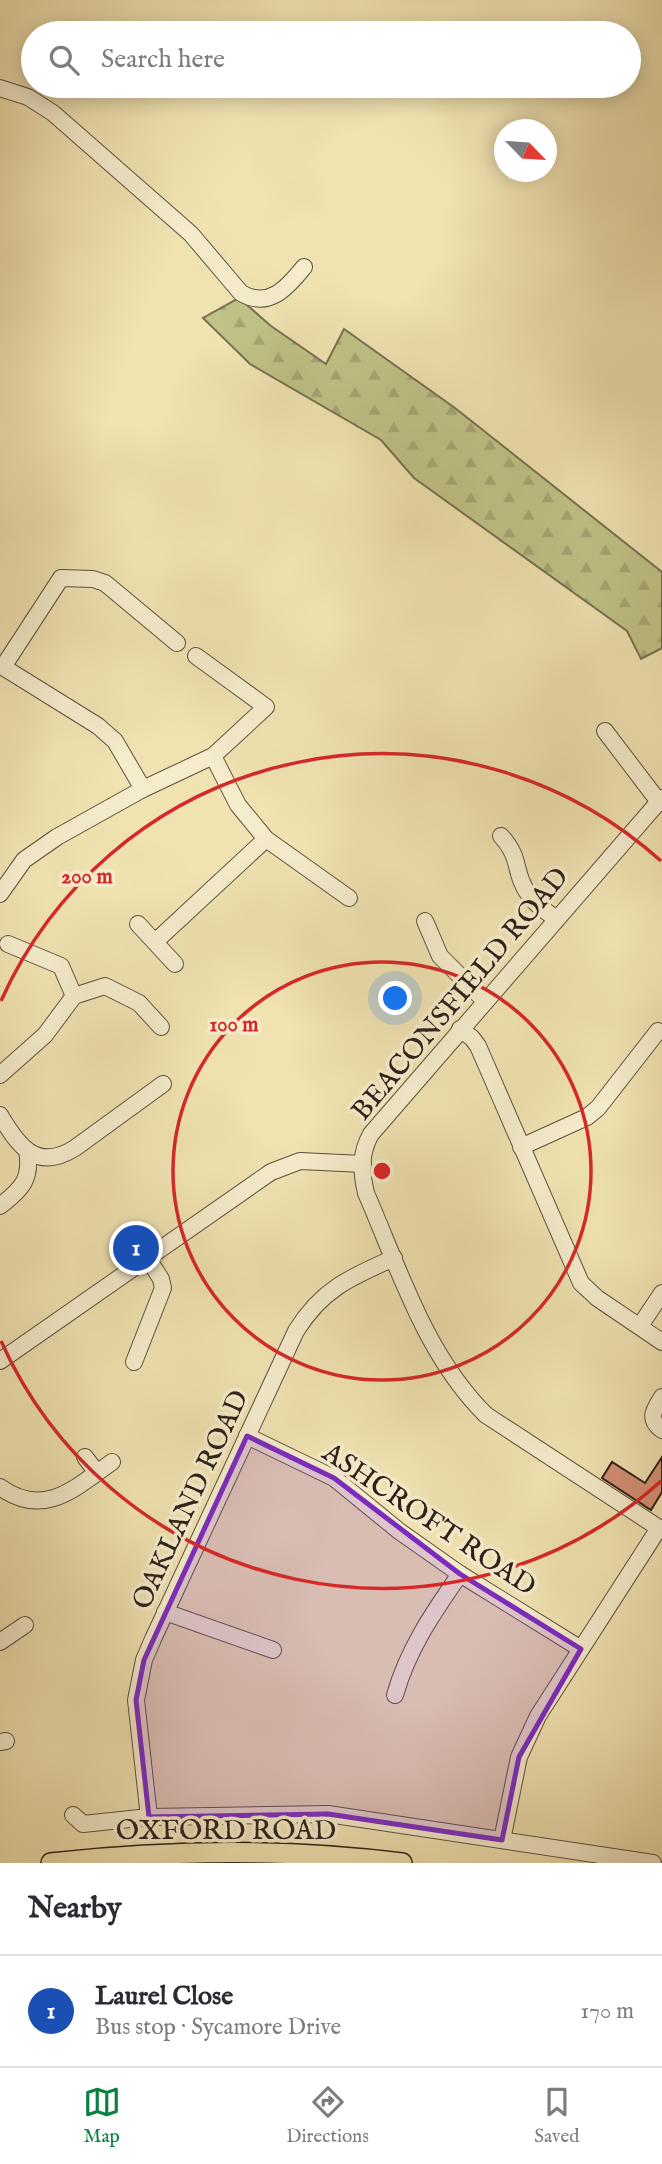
<!DOCTYPE html>
<html lang="en">
<head>
<meta charset="utf-8">
<style>
	body { margin:0; font-family:"IM FELL English",serif; background:#f7f7f7; color:#2b2b33 }
	.compass { position:absolute; left:494px; top:119px; width:63px; height:63px; border-radius:50%; background:#fff; box-shadow:0 4px 18px #0003; rotate:115deg }
	.you { position:absolute; left:396px; top:999px; width:24px; height:24px; margin:-18px; border:5px solid #fff; border-radius:50%; background:#1a73e8; box-shadow:0 0 0 10px #1a73e833 }
	.badge { display:grid; place-items:center; width:46px; height:46px; border-radius:50%; background:#0b8043; color:#fff; font-size:23px; font-weight:700 }
	.pin { position:absolute; translate:-50% -50%; border:4px solid #fff; box-shadow:0 2px 7px #0006 }
	.list { margin:0; padding:0; list-style:none }
	h2 { display:flex; justify-content:space-between; align-items:center; height:91px; margin:0; padding:0 28px; font-size:30px }
	h2 small { font-size:23px; font-weight:400; color:#7c7c81 }
	.list li { display:grid; grid-template-columns:46px 1fr auto; gap:21px; align-items:center; box-sizing:border-box; height:112px; padding:0 28px; border-top:2px solid #e1e1e2 }
	.list b { display:block; font-size:26px; white-space:nowrap }
	.list p { margin:0; font-size:23px; white-space:nowrap; color:#7c7c81 }
	.list em { font-size:23px; font-style:normal; color:#7c7c81 }
	.icon { flex:none; width:38px; height:38px; fill:none; stroke:currentColor; stroke-width:2; stroke-linecap:round; stroke-linejoin:round }
	.map { position:relative; flex:none; width:662px; height:1863px; overflow:hidden }
	.search { position:absolute; background:#fff; box-shadow:0 4px 18px #0003; left:21px; right:21px; top:21px; height:77px; display:flex; align-items:center; gap:18px; box-sizing:border-box; padding:0 24px; border-radius:38px; color:#7c7c81; font-size:26px }
	.sheet { height:203px; background:#fff }
	nav { display:flex; justify-content:space-around; align-items:center; box-sizing:border-box; height:98px; border-top:2px solid #e1e1e2; background:#fff; font-size:19px; color:#7c7c81 }
	nav a { display:grid; justify-items:center; gap:4px }
	nav .on { color:#0b8043 }
	.map>svg:first-child { display:block }
</style>
</head>
<body>
<div class="map">
<svg width="662" height="1863" viewBox="0 0 662 1863">
	<defs>
		<pattern id="forest-firs" width="22" height="20" patternUnits="userSpaceOnUse" patternTransform="scale(1.75)"><rect width="22" height="20" fill="#c0c287"/><path d="M5 1l3.5 6h-7zM16 11l3.5 6h-7z" fill="#a5a674"/></pattern>
	</defs>
	<rect width="100%" height="100%" fill="#f0e2b1"/>
	<filter id="stains"><feTurbulence type="fractalNoise" baseFrequency=".00286" numOctaves="4"/><feColorMatrix values="0 0 0 0 .2 0 0 0 0 .09 0 0 0 0 .02 0 0 0 .5 -.17"/></filter>
	<radialGradient id="worn" r=".72"><stop offset=".6" stop-color="#630" stop-opacity="0"/><stop offset="1" stop-color="#630" stop-opacity=".3"/></radialGradient>
	<polygon fill="url(#forest-firs)" stroke="#777150" stroke-width="2" points="239,298 271,326 326,364 344,329 455,408 662,572 662,648 641,659 627,631 414,478 381,440 250,364 203,318"/>
	<polygon fill="#d49075" stroke="#2e2018" stroke-width="2" points="662,1457 662,1492 651,1510 602,1478 612,1462 645,1483"/>
	<g fill="none" stroke-linecap="round" stroke-linejoin="round">
		<defs>
			<g id="minor">
				<path d="M0 88 28 97 53 113 191 234 241 293C269 309 287 288 304 267"/>
				<polyline points="605,731 659,802"/>
				<polyline points="213,756 238,805 266,839 349,898"/>
				<polyline points="143,789 115,741 98,726 3,667 61,578 93,579 105,583 177,643"/>
				<path d="M662 798 371 1134C360 1153 361 1172 366 1193 399 1269 426 1356 486 1415L662 1530"/>
				<path d="M501 836C522 859 513 871 527 892 534 904 546 911 556 919"/>
				<polyline points="0,894 24,860 57,837 143,789 213,756 266,707 196,656"/>
				<polyline points="425,921 440,956 485,1001"/>
				<polyline points="138,924 175,964"/>
				<polyline points="156,941 266,839"/>
				<polyline points="8,944 61,966 74,996"/>
				<polyline points="460,1029 472,1038 478,1046 581,1283 597,1298 662,1342"/>
				<polyline points="0,1075 45,1035 74,996 105,986 139,1003 161,1027"/>
				<path d="M0 1115C19 1147 37 1172 75 1148L163 1084"/>
				<polyline points="521,1147 587,1117 598,1108 658,1031"/>
				<path d="M0 1206C22 1189 32 1179 27 1150"/>
				<polyline points="640,1326 662,1293"/>
				<polyline points="0,1361 271,1172 300,1161 363,1164"/>
				<polyline points="134,1362 163,1288 161,1279 147,1257"/>
				<path d="M662 1397C654 1410 647 1419 662 1430"/>
				<polyline points="247,1436 334,1478 399,1531 460,1574 581,1649"/>
				<polyline points="85,1457 97,1473"/>
				<path d="M0 1487C44 1519 75 1488 112 1462"/>
				<polyline points="165,1612 273,1650"/>
				<polyline points="0,1642 25,1625"/>
				<path d="M395 1695C408 1649 433 1613 460 1574"/>
				<polyline points="0,1742 6,1741"/>
				<polyline points="73,1815 83,1824 149,1817 328,1814 653,1863"/>
				<path d="M149 1817 136 1700 144 1660 153 1639 296 1331C322 1289 351 1277 394 1258"/>
				<polyline points="502,1840 519,1757 538,1716 659,1528"/>
			</g>
			<path id="major" d="M51 1863C167 1850 285 1848 402 1863"/>
		</defs>
		<use href="#minor" stroke="#5e503e" stroke-width="18"/>
		<use href="#major" stroke="#2e2018" stroke-width="22"/>
		<use href="#minor" stroke="#f5eccc" stroke-width="16"/>
		<use href="#major" stroke="#f0e2b1" stroke-width="19"/>
	</g>
	<path fill="#7b2cbf" fill-opacity="0.2" stroke="#7b2cbf" stroke-width="5" stroke-linejoin="round" d="M247 1436 334 1478 460 1574 581 1649 519 1757 502 1840 328 1814 149 1817 136 1700 144 1660Z"/>
	<g fill="none" stroke="#d62828" stroke-width="3.5">
		<circle cx="382" cy="1171" r="209"/>
		<path d="M661 1481A417 417 0 0 1 1 1341M1 1001A417 417 0 0 1 661 861"/>
	</g>
	<g text-anchor="middle" stroke-width="7" stroke-linejoin="round" paint-order="stroke">
		<g font-size="28" fill="#2e2018" stroke="#f5eccc">
			<text transform="translate(459 993) rotate(-50)" y="10">BEACONSFIELD ROAD</text>
			<text transform="translate(189 1499) rotate(-65)" y="10">OAKLAND ROAD</text>
			<text transform="translate(430 1518) rotate(34)" y="10">ASHCROFT ROAD</text>
			<text x="226" y="1839">OXFORD ROAD</text>
		</g>
	</g>
	<circle cx="382" cy="1171" r="10" fill="#d62828" stroke="#f5eccc" stroke-width="3.5"/>
	<g font-size="21" text-anchor="middle" font-weight="bold" fill="#d62828" stroke="#f5eccc" stroke-width="7" stroke-linejoin="round" paint-order="stroke">
		<text x="87" y="883">200 m</text>
		<text x="234" y="1031">100 m</text>
	</g>
	<rect width="100%" height="100%" filter="url(#stains)"/>
	<rect width="100%" height="100%" fill="url(#worn)"/>
</svg>
<svg class="compass" viewBox="-18 -18 36 36"><path d="M0-13l5 13h-10z" fill="#e53935"/><path d="M0 13l5-13h-10z" fill="#7c7c81"/></svg>
<div class="you"></div>
<div class="pin badge" style="left:136px;top:1248px;background:#1a4fb4">1</div>
<div class="search"><svg class="icon" aria-label="search" viewBox="0 0 24 24"><circle cx="10" cy="10" r="6"/><path d="M15 15l6 6"/></svg>Search here</div>
</div>
<section class="sheet">
<h2>Nearby<small></small></h2>
<ul class="list">
<li><span class="badge" style="background:#1a4fb4">1</span><div><b>Laurel Close</b><p>Bus stop · Sycamore Drive</p></div><em>170 m</em></li>
</ul>
</section>
<nav>
<a class="on"><svg class="icon" aria-label="map" viewBox="0 0 24 24"><path d="M3 6l6-2 6 2 6-2v14l-6 2-6-2-6 2zM9 4v14M15 6v14"/></svg>Map</a>
<a><svg class="icon" aria-label="directions" viewBox="0 0 24 24"><path d="M12 3l9 9-9 9-9-9zM9 14v-3h6M13 9l2 2-2 2"/></svg>Directions</a>
<a><svg class="icon" aria-label="saved" viewBox="0 0 24 24"><path d="M7 4h10v16l-5-4-5 4z"/></svg>Saved</a>
</nav>
</body>
</html>
